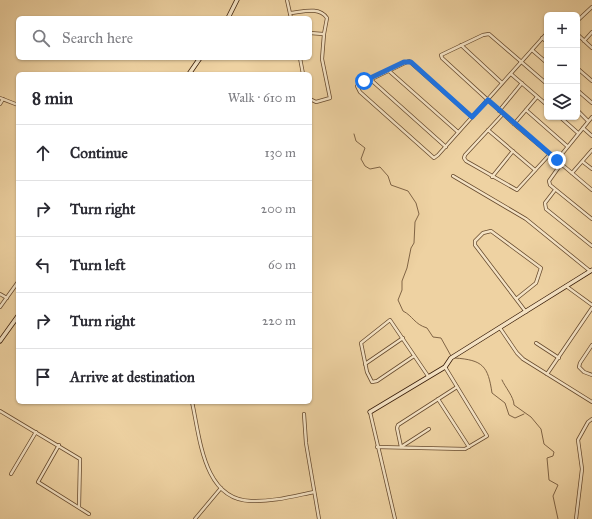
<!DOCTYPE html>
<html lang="en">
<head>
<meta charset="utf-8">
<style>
	body { margin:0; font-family:"IM FELL Great Primer",serif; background:#f2f2f3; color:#2b2b33 }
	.controls { position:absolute; right:12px; top:12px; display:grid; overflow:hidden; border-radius:6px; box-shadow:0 1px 3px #0004 }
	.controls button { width:36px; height:36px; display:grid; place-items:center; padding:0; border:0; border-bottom:1px solid #e1e1e2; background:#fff; color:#2b2b33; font:20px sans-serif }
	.stop { position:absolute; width:12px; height:12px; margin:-9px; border:3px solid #1a73e8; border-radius:50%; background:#fff }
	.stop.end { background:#1a73e8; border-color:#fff; box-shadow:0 1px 4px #0008 }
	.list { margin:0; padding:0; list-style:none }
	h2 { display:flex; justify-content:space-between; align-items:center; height:52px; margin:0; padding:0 16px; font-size:17px }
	h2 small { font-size:13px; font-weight:400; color:#7c7c81 }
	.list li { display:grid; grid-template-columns:26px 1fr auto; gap:12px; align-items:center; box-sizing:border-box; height:56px; padding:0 16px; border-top:1px solid #e1e1e2 }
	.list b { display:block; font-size:15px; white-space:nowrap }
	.list em { font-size:13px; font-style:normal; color:#7c7c81 }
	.icon { flex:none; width:22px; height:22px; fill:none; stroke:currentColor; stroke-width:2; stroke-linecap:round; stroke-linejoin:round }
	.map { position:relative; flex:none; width:592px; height:519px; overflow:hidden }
	.search { position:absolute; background:#fff; box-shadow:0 1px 3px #0004; left:16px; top:16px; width:296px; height:44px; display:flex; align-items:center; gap:10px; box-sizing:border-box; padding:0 14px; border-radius:6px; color:#7c7c81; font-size:15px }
	.panel { position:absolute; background:#fff; box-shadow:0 1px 3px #0004; left:16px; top:72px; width:296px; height:332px; border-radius:6px }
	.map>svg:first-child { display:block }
</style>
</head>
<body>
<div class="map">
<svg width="592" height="519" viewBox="0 0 592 519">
	<rect width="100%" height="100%" fill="#eed2a2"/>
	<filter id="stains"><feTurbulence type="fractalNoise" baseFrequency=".005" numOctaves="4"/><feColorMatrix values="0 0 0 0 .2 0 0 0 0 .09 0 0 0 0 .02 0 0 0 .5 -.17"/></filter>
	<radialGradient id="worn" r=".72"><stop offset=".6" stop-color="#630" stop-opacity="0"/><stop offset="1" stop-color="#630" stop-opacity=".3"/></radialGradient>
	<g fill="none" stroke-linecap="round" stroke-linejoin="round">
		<g stroke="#806445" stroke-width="1">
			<path d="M354 134 356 141 365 148 361 159 365 166 370 169 380 167 388 176 391 185 408 191 416 203 419 214 415 222 414 243 411 248 407 268 402 281V290L398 300 403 311C413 316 414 324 427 328L433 337 441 338 451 356"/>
			<path d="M455 358C483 360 488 366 492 393L505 403 509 415 515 418 524 414"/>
			<path d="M502 380C505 387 514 397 514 405L531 417 541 429 544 444 554 452 553 456 547 458 549 480 558 485 553 496 558 519"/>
		</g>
		<defs>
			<g id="street">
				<polyline points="287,0 291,18"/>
				<path d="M290 13C302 12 319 6 327 18L324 34 322 59 330 98 316 102 310 99"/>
				<polyline points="577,21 592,7"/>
				<polyline points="310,33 323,34"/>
				<polyline points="577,34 592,48"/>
				<polyline points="542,38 547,42"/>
				<polyline points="584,41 592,32"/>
				<polyline points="461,45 502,83"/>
				<polyline points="532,50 547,63"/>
				<polyline points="300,58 303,74"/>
				<polyline points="577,68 592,81"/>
				<polyline points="388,70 458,132"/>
				<polyline points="511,74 547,105"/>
				<polyline points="370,79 446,147"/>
				<polyline points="547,84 489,34 483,35 441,55 442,58 514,124 592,190"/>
				<polyline points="577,90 592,103"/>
				<polyline points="0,98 18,105"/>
				<polyline points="0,104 3,99"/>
				<polyline points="526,110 567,146"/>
				<polyline points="577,110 588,121"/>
				<polyline points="499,111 522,83"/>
				<polyline points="503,114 465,155 464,158 466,161 517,190 550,154"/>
				<polyline points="472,117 409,61 357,86 360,92 434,158 438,155 547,33"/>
				<polyline points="560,117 578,133"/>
				<polyline points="514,124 537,97"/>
				<polyline points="583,128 592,136"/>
				<polyline points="488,130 535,170"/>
				<polyline points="557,160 592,117"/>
				<polyline points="583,162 592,169"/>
				<polyline points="561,164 549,181 550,185 592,219"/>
				<polyline points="572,173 592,150"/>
				<polyline points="453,176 526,219 590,271"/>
				<polyline points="492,177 513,151"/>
				<polyline points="555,190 545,203 546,209 592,246"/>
				<polyline points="566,286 592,305"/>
				<polyline points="0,294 7,298"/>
				<polyline points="516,299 536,283 541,268 491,231 483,233 475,241 475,245 526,312"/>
				<polyline points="0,307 18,282"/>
				<polyline points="500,328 517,353 523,359 592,402"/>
				<polyline points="536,343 559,358"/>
				<polyline points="592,345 580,363 579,367 584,372 592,375"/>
				<polyline points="414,356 377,381 372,382 367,372 361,343 390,320 428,376"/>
				<polyline points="365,364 403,338"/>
				<polyline points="547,374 592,308"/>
				<polyline points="438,399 469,447"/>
				<path d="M192 402C200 437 203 500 251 501 272 502 294 496 314 492"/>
				<polyline points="0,411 80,459 79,507"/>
				<polyline points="370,412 395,519"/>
				<polyline points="304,414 306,443 319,519"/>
				<polyline points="429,429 401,447 397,428 398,425 457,387"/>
				<polyline points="59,445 38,482 89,514"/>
				<polyline points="377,447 465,449 487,436 445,367"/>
				<polyline points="11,474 36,432"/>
				<polyline points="195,519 221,488"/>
				<polyline points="576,519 582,469 578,440 588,422 592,419"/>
			</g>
			<g id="secondary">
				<polyline points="228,18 237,0"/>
				<polyline points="189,74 200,58"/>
				<polyline points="0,341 18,316"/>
				<polyline points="370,412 445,367 451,358 592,270"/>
			</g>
		</defs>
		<use href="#street" stroke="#664a2e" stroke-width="4"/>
		<use href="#secondary" stroke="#381c08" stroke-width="5"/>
		<use href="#street" stroke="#f4e2c3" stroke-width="2.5"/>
		<use href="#secondary" stroke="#f4e2c3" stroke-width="3.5"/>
	</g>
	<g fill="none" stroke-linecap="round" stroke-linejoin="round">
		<polyline stroke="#1a73e8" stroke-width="5" points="364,81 404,62 411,62 472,117 488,100 557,160"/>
	</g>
	<rect width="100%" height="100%" filter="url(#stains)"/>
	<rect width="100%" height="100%" fill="url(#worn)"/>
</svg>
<div class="controls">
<button>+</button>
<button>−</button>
<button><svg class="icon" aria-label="layers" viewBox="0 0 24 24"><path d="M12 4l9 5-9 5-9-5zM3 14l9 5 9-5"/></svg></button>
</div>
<div class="stop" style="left:364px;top:81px"></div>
<div class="stop end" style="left:557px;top:160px"></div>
<div class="search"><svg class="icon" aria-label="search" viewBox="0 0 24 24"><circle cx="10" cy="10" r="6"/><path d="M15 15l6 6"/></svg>Search here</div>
<section class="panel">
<h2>8 min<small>Walk · 610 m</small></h2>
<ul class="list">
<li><svg class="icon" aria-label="ahead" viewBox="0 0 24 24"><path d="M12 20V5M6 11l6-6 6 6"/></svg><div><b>Continue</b></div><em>130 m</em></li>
<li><svg class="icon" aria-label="right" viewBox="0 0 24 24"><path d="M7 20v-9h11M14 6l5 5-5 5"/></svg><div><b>Turn right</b></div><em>200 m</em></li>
<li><svg class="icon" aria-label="left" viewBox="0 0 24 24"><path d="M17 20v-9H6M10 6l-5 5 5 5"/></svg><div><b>Turn left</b></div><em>60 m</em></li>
<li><svg class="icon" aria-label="right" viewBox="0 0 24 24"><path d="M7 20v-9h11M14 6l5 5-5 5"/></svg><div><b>Turn right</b></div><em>220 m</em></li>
<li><svg class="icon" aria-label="arrive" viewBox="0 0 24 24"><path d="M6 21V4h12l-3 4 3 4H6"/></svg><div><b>Arrive at destination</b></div></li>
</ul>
</section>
</div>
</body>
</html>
